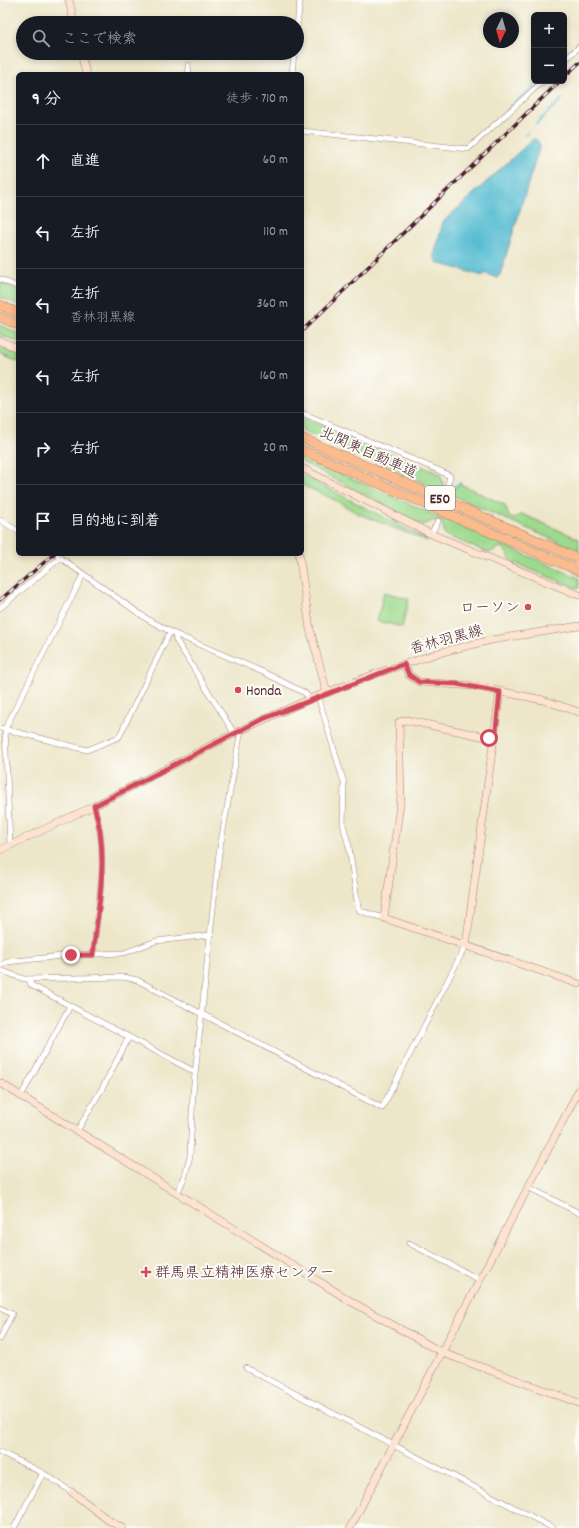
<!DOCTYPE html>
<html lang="ja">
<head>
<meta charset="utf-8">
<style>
	body { margin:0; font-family:Dekko,"Klee One",sans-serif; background:#242831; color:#f1f3f6 }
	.controls { position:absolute; right:12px; top:12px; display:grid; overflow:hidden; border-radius:6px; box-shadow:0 2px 6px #0003 }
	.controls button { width:36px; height:36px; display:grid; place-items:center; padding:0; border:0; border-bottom:1px solid #363941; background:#171b24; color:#f1f3f6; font:20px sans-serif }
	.compass { position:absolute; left:483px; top:12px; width:36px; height:36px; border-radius:50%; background:#171b24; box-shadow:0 2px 6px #0003; rotate:185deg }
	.stop { position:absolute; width:12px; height:12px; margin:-9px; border:3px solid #d1495b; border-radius:50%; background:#fff }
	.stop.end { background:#d1495b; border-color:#fff; box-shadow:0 1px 4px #0008 }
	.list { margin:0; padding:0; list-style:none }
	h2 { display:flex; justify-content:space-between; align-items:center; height:52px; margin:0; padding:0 16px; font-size:17px }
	h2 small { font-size:13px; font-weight:400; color:#9ea1a6 }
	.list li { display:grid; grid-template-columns:26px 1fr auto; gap:12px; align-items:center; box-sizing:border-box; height:72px; padding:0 16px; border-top:1px solid #363941 }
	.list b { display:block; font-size:15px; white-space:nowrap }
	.list p { margin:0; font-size:13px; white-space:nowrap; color:#9ea1a6 }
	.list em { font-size:13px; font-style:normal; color:#9ea1a6 }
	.icon { flex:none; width:22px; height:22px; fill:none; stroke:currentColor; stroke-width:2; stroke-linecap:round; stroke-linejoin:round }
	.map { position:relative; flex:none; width:579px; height:1528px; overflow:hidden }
	.search { position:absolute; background:#171b24; box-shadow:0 2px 6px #0003; left:16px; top:16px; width:288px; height:44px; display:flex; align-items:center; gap:10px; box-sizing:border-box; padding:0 14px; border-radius:22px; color:#9ea1a6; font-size:15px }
	.panel { position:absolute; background:#171b24; box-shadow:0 2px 6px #0003; left:16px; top:72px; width:288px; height:484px; border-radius:6px }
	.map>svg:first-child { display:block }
</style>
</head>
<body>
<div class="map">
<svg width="579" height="1528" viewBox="0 0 579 1528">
	<rect width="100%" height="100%" fill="#fdfcf7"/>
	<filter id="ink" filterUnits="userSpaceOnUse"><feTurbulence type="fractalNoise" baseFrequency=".025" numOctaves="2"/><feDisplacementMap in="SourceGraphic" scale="8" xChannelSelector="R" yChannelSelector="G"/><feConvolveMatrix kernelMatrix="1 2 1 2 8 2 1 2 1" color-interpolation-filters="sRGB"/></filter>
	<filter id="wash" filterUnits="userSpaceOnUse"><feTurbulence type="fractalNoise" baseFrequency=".012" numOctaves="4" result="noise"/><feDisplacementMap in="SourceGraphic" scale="16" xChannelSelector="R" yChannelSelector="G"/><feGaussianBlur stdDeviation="0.9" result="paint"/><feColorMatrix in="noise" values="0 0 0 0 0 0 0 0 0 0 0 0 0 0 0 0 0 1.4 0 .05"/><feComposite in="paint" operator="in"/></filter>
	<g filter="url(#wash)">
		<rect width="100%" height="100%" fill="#ede6c9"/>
		<g fill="#9cda8e" stroke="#737c5c">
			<polygon points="0,282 18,290 18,305 0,297"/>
			<polygon points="0,325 18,333 18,342 0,335"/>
			<polygon points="0,348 18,354 18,362 0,354"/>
			<polygon points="302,417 440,474 444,487 452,489 460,484 505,505 509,517 514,519 522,514 579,539 579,551 302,430"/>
			<path d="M302 457 579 578V589L512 562C508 556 507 550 500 547L489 553 445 535 442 523 435 520 423 525 302 462Z"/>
			<polygon points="302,475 428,540 427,541 357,513 337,501 302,485"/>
			<polygon points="384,592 409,599 402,627 377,621"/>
		</g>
		<polygon fill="#55bcd2" stroke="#506e7e" points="533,139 537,140 540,145 500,275 497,278 484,273 483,276 438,263 434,256 443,222"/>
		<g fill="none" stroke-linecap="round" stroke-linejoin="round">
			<g stroke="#55bcd2" stroke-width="2">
				<polyline points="564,56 572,48"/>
				<polyline points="506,112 538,81"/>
				<polyline points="536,124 562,99"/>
				<polyline points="525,136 527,133"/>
				<polyline points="451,489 460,483"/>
			</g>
		</g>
	</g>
	<g filter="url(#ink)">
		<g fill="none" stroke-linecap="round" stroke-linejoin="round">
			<polyline stroke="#ccbea9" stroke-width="5" stroke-dasharray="5 2.5" stroke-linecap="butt" points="438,521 447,488"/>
			<defs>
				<g id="street">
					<polyline points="297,26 300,0"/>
					<polyline points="564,61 579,47"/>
					<polyline points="188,65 189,74"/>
					<polyline points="292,74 294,53"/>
					<polyline points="302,131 468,149 543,81"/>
					<polyline points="0,279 18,287"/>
					<polyline points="302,413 438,470 450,476 447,488"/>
					<polyline points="0,520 18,531"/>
					<polyline points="431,534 438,521"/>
					<polyline points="55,554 147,619 175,634 265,673 305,693 310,699"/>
					<polyline points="0,608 60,558"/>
					<polyline points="175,634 176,640 234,733"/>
					<polyline points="318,696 344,783 343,824 349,847 358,907 360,911 384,918"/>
					<polyline points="0,728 87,750 119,737 170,632"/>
					<polyline points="10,845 5,729 83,575"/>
					<path d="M93 955C98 906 110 853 94 806"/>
					<polyline points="0,966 7,962 71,955 124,953 156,941 211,935"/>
					<polyline points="0,970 24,979 124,977 137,980 382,1108 466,945"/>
					<polyline points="29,979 31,985 195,1072"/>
					<polyline points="21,1096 70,1006"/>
					<polyline points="77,1131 104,1085 129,1037"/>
					<polyline points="528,1187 579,1213"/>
					<polyline points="177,1194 185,1176 190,1156 193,1093 219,853 241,730"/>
					<polyline points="409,1243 480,1280"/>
					<polyline points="0,1308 12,1314 0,1339"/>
					<polyline points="246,1368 553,1528"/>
					<polyline points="0,1452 43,1473 72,1492"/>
					<polyline points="14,1528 43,1473"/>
				</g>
				<g id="secondary">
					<polyline points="69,0 74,23"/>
					<polyline points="81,53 86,74"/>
					<polyline points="0,341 18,348"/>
					<polyline points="302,468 431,534 579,595"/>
					<polyline points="299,554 310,629 327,693"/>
					<polyline points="404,664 409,675 419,682 474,686 543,700 579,712"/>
					<polyline points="495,739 406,720 399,722 401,797 384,918 579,984"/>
					<polyline points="0,850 94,806 241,730 310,699 378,673 438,653 491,640 579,626"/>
					<polyline points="466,945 500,692"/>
					<polyline points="0,1083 352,1302 443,1353 579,1403"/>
					<polyline points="72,1492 108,1520 122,1528"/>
					<polyline points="350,1528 579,1090"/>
				</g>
				<g id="highway">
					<polyline points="0,305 18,313"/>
					<polyline points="0,317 18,325"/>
					<polyline points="302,438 579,559"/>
					<polyline points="302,450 579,571"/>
				</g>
			</defs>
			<use href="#street" stroke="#9c827a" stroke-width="6"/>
			<use href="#secondary" stroke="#9c827a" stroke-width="8"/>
			<use href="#highway" stroke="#9c827a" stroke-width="10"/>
			<use href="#street" stroke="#fff" stroke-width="5"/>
			<use href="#secondary" stroke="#fde4d1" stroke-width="7"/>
			<use href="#highway" stroke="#fbbb8c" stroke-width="9"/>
			<defs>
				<g id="rail">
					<polyline points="564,77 579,63"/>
					<polyline points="302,331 560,81"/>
					<polyline points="0,600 54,554"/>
				</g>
			</defs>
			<use href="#rail" stroke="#4a1f2b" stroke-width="3.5"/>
			<use href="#rail" stroke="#fdfcf7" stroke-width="2" stroke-dasharray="6" stroke-linecap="butt"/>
		</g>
	</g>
	<g fill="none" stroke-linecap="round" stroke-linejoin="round" filter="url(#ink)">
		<path stroke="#d1495b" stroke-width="5" d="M71 955H93C98 907 110 853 94 806L263 719 404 664 409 675 419 682 457 684 500 692 495 739 489 738"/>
	</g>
	<g fill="#d1495b" stroke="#fdfcf7" stroke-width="1.5">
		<circle cx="528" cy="607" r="4"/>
		<circle cx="238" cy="690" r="4"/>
		<path d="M144 1266h4v4h4v4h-4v4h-4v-4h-4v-4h4z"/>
	</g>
	<g text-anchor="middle" stroke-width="4" stroke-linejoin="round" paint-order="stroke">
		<rect fill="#fdfcf7" stroke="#806168" stroke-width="1" x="425" y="486" width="30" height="24" rx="3"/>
		<g font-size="14" font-weight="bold" fill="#4a1f2b">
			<text x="440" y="503">E50</text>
		</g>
		<g font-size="15" fill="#4a1f2b" stroke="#fdfcf7">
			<text transform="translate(369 452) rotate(24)" y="5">北関東自動車道</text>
			<text transform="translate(446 639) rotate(-15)" y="5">香林羽黒線</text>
		</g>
		<g font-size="15" fill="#4a1f2b" stroke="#fdfcf7" text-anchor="start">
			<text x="520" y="612" text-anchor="end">ローソン</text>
			<text x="246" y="695">Honda</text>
			<text x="155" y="1277">群馬県立精神医療センター</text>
		</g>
	</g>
</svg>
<div class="controls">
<button>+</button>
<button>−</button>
</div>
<svg class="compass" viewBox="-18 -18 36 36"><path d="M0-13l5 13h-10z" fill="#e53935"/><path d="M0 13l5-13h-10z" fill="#9ea1a6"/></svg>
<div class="stop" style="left:489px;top:738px"></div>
<div class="stop end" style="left:71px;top:955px"></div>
<div class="search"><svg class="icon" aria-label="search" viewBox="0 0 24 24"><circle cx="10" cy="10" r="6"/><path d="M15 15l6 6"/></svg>ここで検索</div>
<section class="panel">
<h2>9 分<small>徒歩 · 710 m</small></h2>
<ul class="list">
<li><svg class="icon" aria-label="ahead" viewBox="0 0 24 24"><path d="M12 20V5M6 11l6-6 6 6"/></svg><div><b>直進</b></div><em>60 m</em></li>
<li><svg class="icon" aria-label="left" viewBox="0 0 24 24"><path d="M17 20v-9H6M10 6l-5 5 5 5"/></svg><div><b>左折</b></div><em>110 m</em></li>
<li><svg class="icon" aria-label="left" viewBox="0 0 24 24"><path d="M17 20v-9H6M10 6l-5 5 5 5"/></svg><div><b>左折</b><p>香林羽黒線</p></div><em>360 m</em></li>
<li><svg class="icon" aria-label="left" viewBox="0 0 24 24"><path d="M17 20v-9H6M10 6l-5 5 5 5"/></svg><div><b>左折</b></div><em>160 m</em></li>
<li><svg class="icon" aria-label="right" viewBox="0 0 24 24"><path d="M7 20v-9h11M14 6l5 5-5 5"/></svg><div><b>右折</b></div><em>20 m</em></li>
<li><svg class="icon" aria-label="arrive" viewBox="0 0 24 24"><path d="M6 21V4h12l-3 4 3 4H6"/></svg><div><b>目的地に到着</b></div></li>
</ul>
</section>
</div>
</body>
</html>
